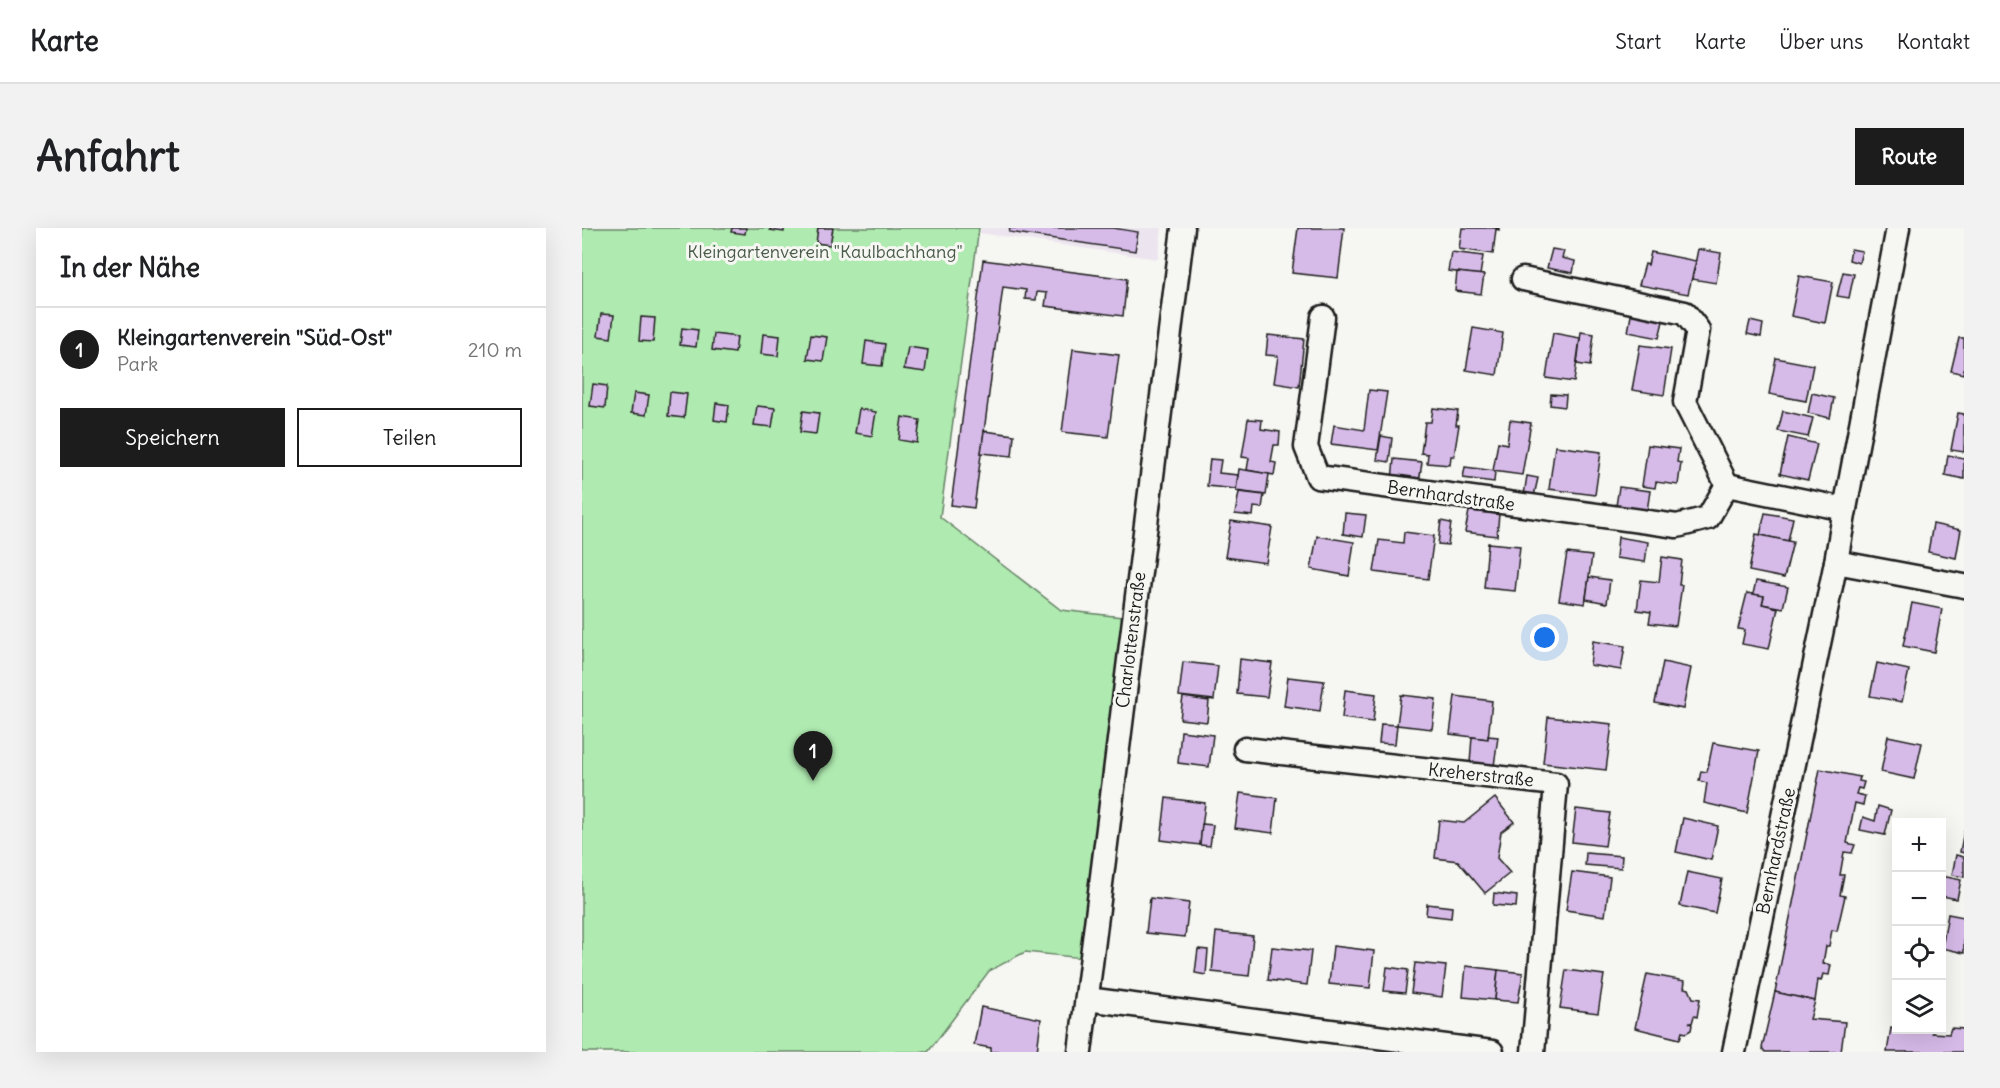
<!DOCTYPE html>
<html lang="de">
<head>
<meta charset="utf-8">
<style>
	body { margin:0; font-family:Delius,sans-serif; background:#f2f2f2; color:#202124 }
	.controls { position:absolute; right:18px; bottom:18px; display:grid; overflow:hidden; border-radius:0px; box-shadow:0 6px 24px #0002 }
	.controls button { width:54px; height:54px; display:grid; place-items:center; padding:0; border:0; border-bottom:2px solid #e0e0e0; background:#fff; color:#202124; font:30px sans-serif }
	.you { position:absolute; left:963px; top:410px; width:21px; height:21px; margin:-15px; border:4px solid #fff; border-radius:50%; background:#1a73e8; box-shadow:0 0 0 9px #1a73e833 }
	.badge { display:grid; place-items:center; width:39px; height:39px; border-radius:50%; background:#1c1c1c; color:#fff; font-size:20px; font-weight:700 }
	.pin { position:absolute; translate:-50% -50px; filter:drop-shadow(0 2px 3px #0008) }
	.pin::after { content:''; position:absolute; top:32px; width:21px; height:18px; background:inherit; clip-path:polygon(0 0,100% 0,50% 100%) }
	.list { margin:0; padding:0; list-style:none }
	h2 { display:flex; justify-content:space-between; align-items:center; height:78px; margin:0; padding:0 24px; font-size:26px }
	h2 small { font-size:20px; font-weight:400; color:#757577 }
	.list li { display:grid; grid-template-columns:39px 1fr auto; gap:18px; align-items:center; box-sizing:border-box; height:84px; padding:0 24px; border-top:2px solid #e0e0e0 }
	.list b { display:block; font-size:22px; white-space:nowrap }
	.list p { margin:0; font-size:20px; white-space:nowrap; color:#757577 }
	.list em { font-size:20px; font-style:normal; color:#757577 }
	.actions { display:flex; gap:12px; padding:18px 24px }
	.actions a { flex:1; padding:14px 0; border:2px solid #1c1c1c; border-radius:0px; text-align:center; font-size:21px; color:#1c1c1c }
	.actions .main { background:#1c1c1c; color:#fff }
	.icon { flex:none; width:33px; height:33px; fill:none; stroke:currentColor; stroke-width:2; stroke-linecap:round; stroke-linejoin:round }
	.map { position:relative; flex:none; width:1382px; height:824px; overflow:hidden; border-radius:0px }
	header { display:flex; align-items:center; gap:36px; box-sizing:border-box; height:84px; padding:0 30px; background:#fff; border-bottom:2px solid #e0e0e0 }
	header strong { font-size:28px }
	nav { display:flex; gap:33px; margin-inline-start:auto; font-size:21px }
	.intro { display:flex; align-items:center; justify-content:space-between; box-sizing:border-box; height:144px; padding:0 36px }
	h1 { margin:0; font-size:42px }
	.button { padding:15px 27px; border-radius:0px; background:#1c1c1c; color:#fff; font-size:21px; font-weight:700 }
	main { display:flex; gap:36px; padding:0 36px }
	aside { flex:1; background:#fff; border-radius:0px; box-shadow:0 6px 24px #0002 }
	.map>svg:first-child { display:block }
</style>
</head>
<body>
<header>
<strong>Karte</strong>
<nav><a>Start</a><a>Karte</a><a>Über uns</a><a>Kontakt</a></nav>
</header>
<div class="intro"><h1>Anfahrt</h1><a class="button">Route</a></div>
<main>
<aside>
<h2>In der Nähe<small></small></h2>
<ul class="list">
<li><span class="badge">1</span><div><b>Kleingartenverein &quot;Süd-Ost&quot;</b><p>Park</p></div><em>210 m</em></li>
</ul>
<div class="actions"><a class="main">Speichern</a><a>Teilen</a></div>
</aside>
<div class="map">
<svg width="1382" height="824" viewBox="0 0 1382 824">
	<rect width="100%" height="100%" fill="#f6f6f2"/>
	<filter id="ink" filterUnits="userSpaceOnUse"><feTurbulence type="fractalNoise" baseFrequency=".0167" numOctaves="2"/><feDisplacementMap in="SourceGraphic" scale="12" xChannelSelector="R" yChannelSelector="G"/><feConvolveMatrix kernelMatrix="1 2 1 2 8 2 1 2 1" color-interpolation-filters="sRGB"/></filter>
	<g filter="url(#ink)">
		<polygon fill="#ece4ef" points="399,0 580,0 576,31 398,5"/>
		<polygon fill="#afeab0" stroke="#668366" stroke-width="1.5" points="0,0 397,0 358,289 479,382 540,389 501,730 443,724 407,743 346,824 0,824"/>
		<g fill="#d6bae8" stroke="#1c1c1c" stroke-width="1.5">
			<polygon points="150,0 164,0 163,6 149,4"/>
			<polygon points="188,0 202,0 202,4 188,2"/>
			<polygon points="236,0 251,0 248,17 234,15"/>
			<polygon points="428,0 531,0 556,4 553,23 427,4"/>
			<polygon points="716,0 762,0 756,50 710,45"/>
			<polygon points="880,0 917,0 917,2 914,1 911,26 877,21"/>
			<polygon points="970,21 982,23 980,30 993,33 991,45 965,40"/>
			<polygon points="1116,21 1139,25 1134,55 1110,51"/>
			<polygon points="1269,21 1280,23 1277,35 1267,32"/>
			<polygon points="869,24 901,28 898,47 866,43"/>
			<polygon points="1069,24 1114,33 1106,66 1057,57 1063,36 1066,37"/>
			<polygon points="401,32 545,51 541,88 463,78 465,65 455,64 454,72 443,71 444,62 421,59 392,280 369,277"/>
			<polygon points="875,44 902,47 899,66 873,63"/>
			<polygon points="1261,44 1272,46 1267,70 1255,68"/>
			<polygon points="1217,48 1251,54 1243,95 1209,88"/>
			<polygon points="1050,82 1082,89 1077,110 1046,104"/>
			<polygon points="19,86 32,87 29,110 16,108"/>
			<polygon points="59,89 73,90 71,114 57,113"/>
			<polygon points="1168,93 1181,96 1179,109 1165,106"/>
			<polygon points="100,100 116,102 114,119 98,117"/>
			<polygon points="891,100 921,105 915,147 884,142"/>
			<polygon points="999,104 1012,106 1008,138 995,136"/>
			<polygon points="971,105 998,110 992,154 964,150"/>
			<polygon points="132,106 155,109 153,125 130,122"/>
			<polygon points="181,106 198,108 196,128 179,126"/>
			<polygon points="229,107 245,109 241,133 225,131"/>
			<polygon points="686,107 722,111 717,159 692,155 696,128 684,127"/>
			<polygon points="1377,110 1382,110 1382,146 1369,143"/>
			<polygon points="284,113 303,116 300,138 281,136"/>
			<polygon points="1058,117 1089,121 1082,167 1050,162"/>
			<polygon points="326,119 346,122 343,144 322,141"/>
			<polygon points="491,121 537,127 526,209 480,204"/>
			<polygon points="1194,130 1231,137 1224,173 1187,166"/>
			<polygon points="11,156 25,158 23,180 8,178"/>
			<polygon points="787,162 805,164 796,222 749,216 752,197 782,202"/>
			<polygon points="88,164 105,166 102,190 86,188"/>
			<polygon points="52,165 67,167 64,187 49,185"/>
			<polygon points="1230,165 1252,170 1248,190 1226,185"/>
			<polygon points="969,166 984,167 983,179 968,177"/>
			<polygon points="134,175 147,177 145,194 132,192"/>
			<polygon points="175,178 193,180 190,199 172,197"/>
			<polygon points="851,180 876,183 874,197 877,197 872,228 869,228 868,237 845,235 846,226 839,225 843,194 849,194"/>
			<polygon points="277,181 294,184 290,208 273,205"/>
			<polygon points="221,183 237,185 234,206 218,204"/>
			<polygon points="1201,183 1231,190 1226,209 1196,203"/>
			<polygon points="1376,185 1382,186 1382,224 1369,222"/>
			<polygon points="320,189 338,192 335,215 317,212"/>
			<polygon points="666,191 680,192 679,201 698,204 697,217 692,217 689,234 694,235 692,247 665,242 667,230 660,229"/>
			<polygon points="928,192 949,195 940,247 911,243 916,214 925,216"/>
			<polygon points="402,203 432,207 430,228 399,225"/>
			<polygon points="799,208 810,210 807,234 795,232"/>
			<polygon points="1206,209 1235,216 1226,252 1198,246"/>
			<polygon points="1066,217 1097,221 1095,234 1099,235 1096,257 1074,254 1073,260 1060,258"/>
			<polygon points="973,218 1019,224 1013,267 967,261"/>
			<polygon points="1366,227 1382,230 1382,251 1363,247"/>
			<polygon points="628,231 639,232 637,245 656,247 654,261 625,258"/>
			<polygon points="812,231 840,234 837,255 810,252"/>
			<polygon points="883,239 913,243 912,254 881,250"/>
			<polygon points="657,241 687,246 684,267 654,263"/>
			<polygon points="945,248 956,250 952,268 942,267"/>
			<polygon points="1037,259 1068,263 1065,283 1034,278"/>
			<polygon points="657,264 682,267 680,280 672,279 671,288 653,286"/>
			<polygon points="887,283 917,286 915,308 883,304"/>
			<polygon points="763,285 784,287 781,309 761,306"/>
			<polygon points="1183,285 1211,290 1206,313 1178,307"/>
			<polygon points="649,293 690,299 684,335 643,329"/>
			<polygon points="859,293 869,295 866,317 856,316"/>
			<polygon points="1351,296 1379,302 1374,330 1346,324"/>
			<polygon points="822,304 852,308 846,351 792,344 797,312 821,315"/>
			<polygon points="1174,306 1211,314 1202,350 1167,343"/>
			<polygon points="735,308 772,314 767,348 729,341"/>
			<polygon points="1036,309 1066,314 1063,334 1034,330"/>
			<polygon points="906,315 938,318 933,363 902,360"/>
			<polygon points="985,325 1010,328 1003,376 977,372"/>
			<polygon points="1080,329 1100,332 1097,357 1100,357 1094,398 1067,395 1069,384 1055,382 1059,352 1077,354"/>
			<polygon points="1007,349 1028,352 1025,375 1004,371"/>
			<polygon points="1174,353 1206,359 1201,380 1180,376 1182,368 1171,366"/>
			<polygon points="1165,365 1182,368 1180,376 1196,380 1187,421 1160,416 1163,402 1156,401"/>
			<polygon points="1330,375 1360,381 1352,424 1321,418"/>
			<polygon points="1011,413 1043,418 1039,442 1008,437"/>
			<polygon points="658,431 690,435 685,469 655,466"/>
			<polygon points="601,434 636,438 632,472 597,468"/>
			<polygon points="1081,434 1109,440 1101,481 1073,475"/>
			<polygon points="1295,435 1327,442 1320,474 1288,468"/>
			<polygon points="706,449 742,453 738,483 702,478"/>
			<polygon points="763,462 794,466 791,494 760,490"/>
			<polygon points="819,467 854,471 850,501 815,497"/>
			<polygon points="873,468 910,473 906,511 868,506"/>
			<polygon points="601,469 627,473 625,494 598,491"/>
			<polygon points="966,489 1030,496 1024,542 961,535"/>
			<polygon points="799,496 815,497 813,516 797,515"/>
			<polygon points="599,503 631,507 627,539 596,535"/>
			<polygon points="906,508 916,509 912,538 888,535 890,509 906,511"/>
			<polygon points="1306,508 1340,515 1332,551 1299,544"/>
			<polygon points="1131,515 1177,523 1165,585 1122,575 1125,555 1117,553 1119,543 1125,544"/>
			<polygon points="1238,541 1278,549 1277,553 1282,554 1280,561 1276,560 1274,566 1283,568 1281,577 1273,575 1265,615 1273,617 1270,625 1262,624 1258,647 1262,647 1258,667 1263,668 1255,703 1250,702 1247,718 1244,718 1241,735 1249,737 1247,747 1241,746 1239,753 1236,752 1233,773 1193,764"/>
			<polygon points="658,565 695,570 691,605 653,600"/>
			<polygon points="584,570 623,575 618,617 579,612"/>
			<polygon points="913,570 932,594 919,604 915,630 928,645 903,665 876,633 853,630 857,592 882,595"/>
			<polygon points="1296,578 1309,582 1303,607 1278,602 1281,589 1293,593"/>
			<polygon points="994,581 1028,585 1023,618 990,614"/>
			<polygon points="1101,590 1136,598 1129,632 1094,624"/>
			<polygon points="620,596 631,597 628,618 618,617"/>
			<polygon points="1382,603 1382,625 1378,624"/>
			<polygon points="1004,625 1040,628 1039,640 1003,637"/>
			<polygon points="1374,627 1382,629 1382,649 1370,647"/>
			<polygon points="990,644 1028,649 1023,688 984,682"/>
			<polygon points="1105,644 1140,651 1133,685 1098,678"/>
			<polygon points="1360,648 1379,652 1375,671 1360,668"/>
			<polygon points="912,665 935,668 934,679 911,677"/>
			<polygon points="568,670 607,675 603,709 564,705"/>
			<polygon points="845,676 870,679 869,690 844,687"/>
			<polygon points="1366,686 1382,689 1382,725 1360,720"/>
			<polygon points="634,704 671,708 667,748 630,744"/>
			<polygon points="751,718 792,723 788,760 747,756"/>
			<polygon points="690,719 729,723 725,757 686,752"/>
			<polygon points="616,721 626,722 624,747 613,745"/>
			<polygon points="833,735 864,738 860,769 829,765"/>
			<polygon points="884,738 916,742 913,772 881,769"/>
			<polygon points="805,739 826,742 823,765 802,763"/>
			<polygon points="916,742 941,745 936,774 913,772"/>
			<polygon points="984,742 1022,747 1016,785 978,780"/>
			<polygon points="1065,746 1103,753 1102,760 1107,761 1111,770 1118,771 1115,789 1112,788 1110,795 1108,795 1110,797 1109,802 1104,805 1100,804 1098,811 1053,800"/>
			<polygon points="1193,764 1233,773 1228,791 1263,794 1259,824 1183,824 1180,820"/>
			<polygon points="399,779 459,791 455,824 409,824 409,820 392,817"/>
			<polygon points="1309,800 1314,802 1351,802 1350,805 1367,806 1369,800 1382,801 1382,824 1305,824"/>
		</g>
		<g fill="none" stroke-linecap="round" stroke-linejoin="round">
			<defs>
				<g id="minor">
					<polyline points="941,51 1103,85 1116,102 1103,174 1145,257"/>
					<polyline points="741,89 724,219 736,249 1095,298 1126,290 1145,257 1263,281"/>
					<polyline points="1254,334 1382,358"/>
					<polyline points="663,521 974,556 951,824"/>
					<polyline points="505,771 910,824"/>
					<polyline points="498,824 601,0"/>
					<polyline points="1152,824 1254,334 1263,281 1316,0"/>
				</g>
			</defs>
			<use href="#minor" stroke="#1c1c1c" stroke-width="27"/>
			<use href="#minor" stroke="#f6f6f2" stroke-width="22"/>
		</g>
	</g>
	<g text-anchor="middle" stroke-width="6" stroke-linejoin="round" paint-order="stroke">
		<g font-size="18" fill="#485a48" stroke="#f6f6f2">
			<text x="243" y="30">Kleingartenverein "Kaulbachhang"</text>
		</g>
		<g font-size="18" fill="#1c1c1c" stroke="#f6f6f2">
			<text transform="translate(869 268) rotate(8)" y="6">Bernhardstraße</text>
			<text transform="translate(549 412) rotate(-83)" y="6">Charlottenstraße</text>
			<text transform="translate(899 547) rotate(6)" y="6">Kreherstraße</text>
			<text transform="translate(1194 623) rotate(-78)" y="6">Bernhardstraße</text>
		</g>
	</g>
</svg>
<div class="controls">
<button>+</button>
<button>−</button>
<button><svg class="icon" aria-label="locate" viewBox="0 0 24 24"><circle cx="12" cy="12" r="6"/><path d="M12 2v4M12 18v4M2 12h4M18 12h4"/></svg></button>
<button><svg class="icon" aria-label="layers" viewBox="0 0 24 24"><path d="M12 4l9 5-9 5-9-5zM3 14l9 5 9-5"/></svg></button>
</div>
<div class="you"></div>
<div class="pin badge" style="left:231px;top:553px">1</div>
</div>
</main>
</body>
</html>
